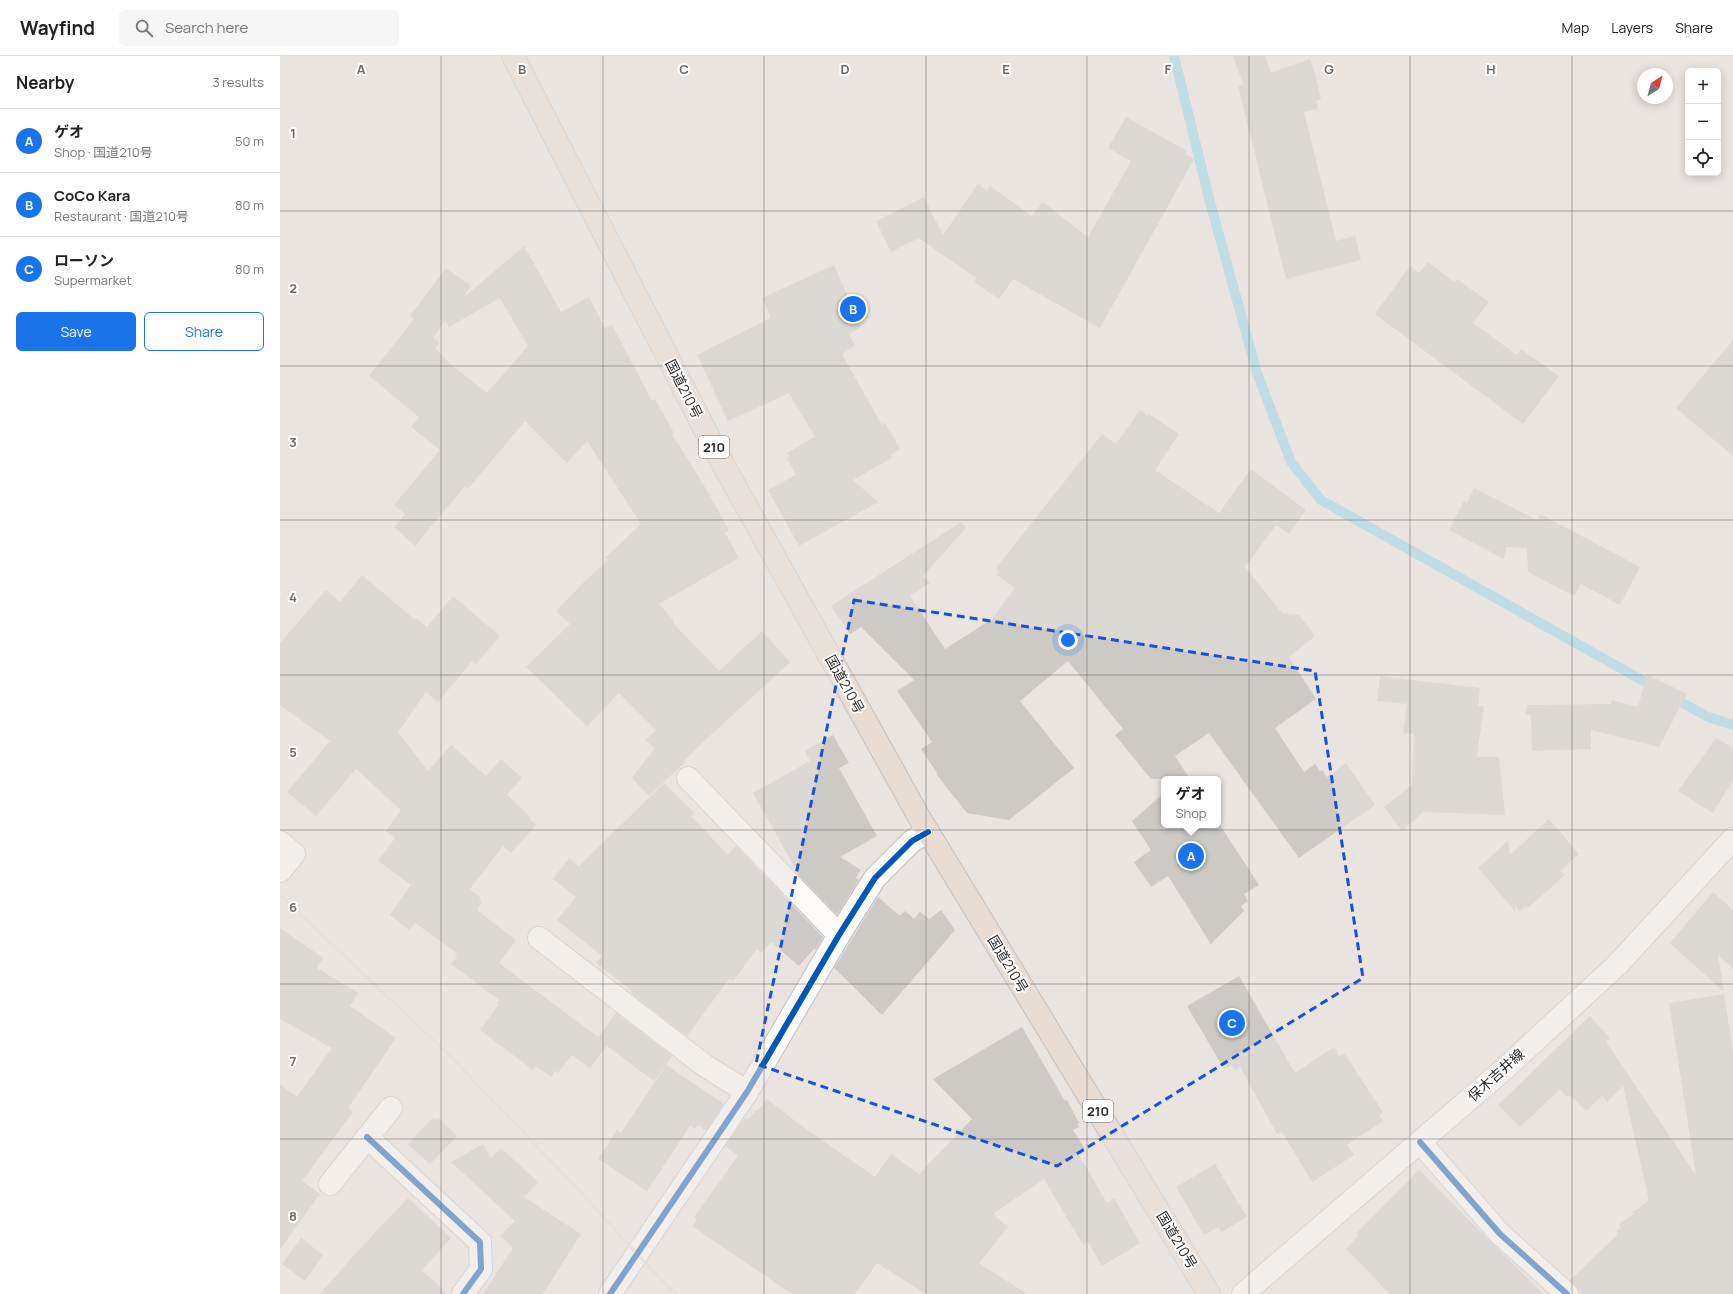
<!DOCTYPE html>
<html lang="en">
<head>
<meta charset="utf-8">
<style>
	body { margin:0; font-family:Manrope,"Noto Sans JP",sans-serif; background:#f6f6f6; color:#222 }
	.controls { position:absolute; right:12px; top:12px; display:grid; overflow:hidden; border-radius:6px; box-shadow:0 2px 10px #0003 }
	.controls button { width:36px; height:36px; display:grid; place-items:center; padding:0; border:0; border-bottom:1px solid #e0e0e0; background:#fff; color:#222; font:20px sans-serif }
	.compass { position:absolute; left:1357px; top:12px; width:36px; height:36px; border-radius:50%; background:#fff; box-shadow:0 2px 10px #0003; rotate:36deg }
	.you { position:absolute; left:788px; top:584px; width:14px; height:14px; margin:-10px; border:3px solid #fff; border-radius:50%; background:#1a73e8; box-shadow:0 0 0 6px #1a73e833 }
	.badge { display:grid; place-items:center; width:26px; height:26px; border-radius:50%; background:#1a73e8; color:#fff; font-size:13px; font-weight:700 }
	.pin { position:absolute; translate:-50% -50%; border:2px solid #fff; box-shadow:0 1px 4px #0006 }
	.popup { position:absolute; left:881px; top:720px; width:60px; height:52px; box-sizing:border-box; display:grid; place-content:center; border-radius:6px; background:#fff; filter:drop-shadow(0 1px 3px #0005); font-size:13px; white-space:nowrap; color:#767676 }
	.popup b { font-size:15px; color:#222 }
	.popup::after { content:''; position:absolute; left:50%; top:100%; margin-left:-8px; border:8px solid transparent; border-top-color:#fff }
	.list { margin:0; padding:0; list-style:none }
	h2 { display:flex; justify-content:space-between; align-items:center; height:52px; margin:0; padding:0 16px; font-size:17px }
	h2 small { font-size:13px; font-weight:400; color:#767676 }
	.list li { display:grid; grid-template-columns:26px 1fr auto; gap:12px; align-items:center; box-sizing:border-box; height:64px; padding:0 16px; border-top:1px solid #e0e0e0 }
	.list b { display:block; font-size:15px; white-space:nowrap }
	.list p { margin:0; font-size:13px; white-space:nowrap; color:#767676 }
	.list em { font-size:13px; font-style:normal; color:#767676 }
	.actions { display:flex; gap:8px; padding:12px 16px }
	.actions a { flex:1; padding:9px 0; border:1px solid #1a73e8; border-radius:6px; text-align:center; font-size:14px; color:#1a73e8 }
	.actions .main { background:#1a73e8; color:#fff }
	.icon { flex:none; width:22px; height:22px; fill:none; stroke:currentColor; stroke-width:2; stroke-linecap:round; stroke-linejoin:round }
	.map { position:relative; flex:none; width:1453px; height:1238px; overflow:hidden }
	header { display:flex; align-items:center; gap:24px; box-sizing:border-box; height:56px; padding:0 20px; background:#fff; border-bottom:1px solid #e0e0e0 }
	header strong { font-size:19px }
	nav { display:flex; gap:22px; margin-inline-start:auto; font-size:14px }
	.search { width:280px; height:36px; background:#f6f6f6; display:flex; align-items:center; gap:10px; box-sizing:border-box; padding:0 14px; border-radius:6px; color:#767676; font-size:15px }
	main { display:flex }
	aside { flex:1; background:#fff }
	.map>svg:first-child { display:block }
</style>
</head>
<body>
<header>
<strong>Wayfind</strong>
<div class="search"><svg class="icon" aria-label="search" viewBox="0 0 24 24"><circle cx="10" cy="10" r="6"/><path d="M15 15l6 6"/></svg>Search here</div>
<nav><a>Map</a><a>Layers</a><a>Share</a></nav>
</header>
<main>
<aside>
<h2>Nearby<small>3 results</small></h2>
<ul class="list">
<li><span class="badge">A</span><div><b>ゲオ</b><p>Shop · 国道210号</p></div><em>50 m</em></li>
<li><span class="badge">B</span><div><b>CoCo Kara</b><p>Restaurant · 国道210号</p></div><em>80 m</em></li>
<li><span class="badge">C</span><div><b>ローソン</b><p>Supermarket</p></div><em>80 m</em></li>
</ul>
<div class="actions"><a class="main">Save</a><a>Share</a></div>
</aside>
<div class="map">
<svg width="1453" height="1238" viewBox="0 0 1453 1238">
	<rect width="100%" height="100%" fill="#e9e4df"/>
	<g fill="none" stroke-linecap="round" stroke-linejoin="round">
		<g stroke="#8ed5ee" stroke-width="10">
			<polyline points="894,0 930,146 977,317 1011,406 1041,444 1376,632"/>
			<polyline points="1392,641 1428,661 1453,669"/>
		</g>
	</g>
	<g fill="#cdcac6" fill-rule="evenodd">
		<polygon points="953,0 985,0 991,17 1030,3 1035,17 1041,43 1036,45 1038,53 1024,56 1056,185 1075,180 1081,204 1006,223 958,30 963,28"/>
		<polygon points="846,61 907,95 905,98 914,103 820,272 733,223 719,243 694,226 696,222 639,182 611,196 596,165 644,141 663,179 698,128 707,135 710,130 752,160 763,146 808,181 851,105 828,92"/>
		<path d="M244 190 281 256 309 241 325 272 332 269 372 345 375 343 394 377 392 378 422 426 449 474 445 477 459 502 379 548 394 565 393 567 439 615 482 575 510 606 417 692 404 705 405 706 369 740 352 722 375 692 365 684 376 674 339 637 307 670 246 611 290 568 276 555 305 525 328 504 326 501 361 468 307 385 287 407 245 365 188 433 185 430 135 490 114 471 125 458 114 449 160 394 131 371 139 361 89 320 134 263 130 260 166 212 191 230 182 243ZM220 242 248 290 207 337 173 310 155 292 159 287 153 282 165 265 169 271Z"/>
		<polygon points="1148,206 1174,226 1177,223 1209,246 1193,267 1237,299 1241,293 1279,320 1243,368 1095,258 1130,210 1139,217"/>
		<polygon points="554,209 581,271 569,278 575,290 562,298 602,369 605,367 620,393 611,399 612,402 573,424 598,446 519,490 488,434 516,419 507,402 510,401 507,397 535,381 509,337 448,365 417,299 491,262 482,242"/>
		<polygon points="1453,284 1453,400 1396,352"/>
		<polygon points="860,354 867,359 868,357 899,378 875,414 939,457 971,413 1026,454 1009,478 996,469 965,511 1002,557 1019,559 1035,580 1009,601 1036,643 995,672 1024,716 1035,708 1040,715 1042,714 1047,721 1066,707 1095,749 1019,802 929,677 895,700 910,723 871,723 835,679 843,673 788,605 740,645 794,712 729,764 687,757 656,718 657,717 641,693 652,686 617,635 634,624 581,571 570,578 551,550 681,466 686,472 643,520 650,527 630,540 665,593 712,563 735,532 717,519 719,516 716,512 822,378 836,388"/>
		<polygon points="1194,432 1257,464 1260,458 1360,511 1340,549 1301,528 1294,540 1248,516 1247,492 1226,491 1224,503 1169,474 1184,445 1187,447"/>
		<polygon points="82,519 134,563 136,562 147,571 173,540 220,580 196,608 192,605 158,646 146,636 118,676 148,715 171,689 206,720 221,703 242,722 227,739 250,761 249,762 256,769 231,797 223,790 190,833 201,842 199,844 202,846 197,854 236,884 219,907 318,981 336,957 392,1000 374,1025 327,990 310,1012 292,999 278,1017 275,1015 271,1021 256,1010 253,1014 200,974 219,948 217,947 219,944 171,908 177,901 175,899 177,897 135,867 129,874 110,859 131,829 98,805 115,782 106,775 121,754 76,713 36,760 7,736 50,685 0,649 0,587 46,534 60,546"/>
		<polygon points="1367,618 1407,638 1379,691 1311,674 1311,693 1252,695 1251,659 1245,658 1247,649 1331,648 1332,644 1358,651"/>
		<polygon points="1100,620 1200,632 1198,650 1204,650 1197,701 1219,701 1225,759 1143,756 1122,775 1104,751 1132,729 1134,678 1123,677 1127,648 1097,645"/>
		<polygon points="553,679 569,707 559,712 597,780 560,801 581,814 576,822 579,824 557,859 520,821 473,737 530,705 525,695"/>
		<polygon points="1436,682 1453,692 1453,724 1433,757 1398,735"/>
		<polygon points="384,727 414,757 411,760 448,799 456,790 543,881 536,894 534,893 519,910 491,886 481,897 477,893 453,925 449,923 407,980 351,937 352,935 316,907 322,900 277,864 296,841 273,823 289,802 299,810"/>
		<polygon points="884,737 884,769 938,769 938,766 979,829 964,838 968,845 961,850 964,855 931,888 888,820 871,831 854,806 871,794 852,765"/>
		<polygon points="1269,763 1299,798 1280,815 1285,819 1248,852 1246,850 1240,855 1235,850 1235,855 1198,812 1228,785 1230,799"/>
		<polygon points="1433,836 1453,854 1453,913 1438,899 1444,936 1390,887"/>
		<polygon points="598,841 620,860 625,855 634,863 640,856 649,863 661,854 675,874 602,959 554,912"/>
		<polygon points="0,872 43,902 37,912 78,937 70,950 116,982 68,1052 73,1056 22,1125 40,1138 0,1193 0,1028 17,1041 52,992 0,963"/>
		<polygon points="959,920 1015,1017 1054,991 1059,1000 1064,997 1103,1056 1099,1059 1103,1065 1067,1089 1074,1099 1032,1126 1002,1076 997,1078 960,1011 955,1014 952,1009 944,1013 907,950"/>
		<polygon points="1444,938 1453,997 1453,1238 1299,1238 1299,1234 1290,1224 1338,1178 1336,1175 1341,1172 1339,1168 1354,1158 1352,1156 1369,1145 1343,1030 1327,1046 1322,1040 1306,1055 1290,1039 1287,1041 1280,1033 1240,1071 1218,1049 1310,960 1330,982 1326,986 1416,1119 1389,947"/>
		<polygon points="742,971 785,1045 787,1044 799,1067 797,1068 799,1071 793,1074 805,1093 800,1096 802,1098 799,1099 827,1147 834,1142 860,1187 822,1210 808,1186 803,1189 764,1123 713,1158 728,1171 699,1207 747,1238 646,1238 597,1207 575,1238 512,1238 412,1170 417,1163 414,1161 458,1100 445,1090 465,1062 468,1064 476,1054 478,1055 487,1043 519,1068 595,1121 611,1098 639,1118 692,1063 653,1023"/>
		<polygon points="386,1009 444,1048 426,1075 418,1069 415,1073 410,1070 367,1135 318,1103 337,1074 341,1077"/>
		<polygon points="153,1062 156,1064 158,1062 177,1080 150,1108 128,1088"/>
		<polygon points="203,1088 211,1102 221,1092 258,1126 244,1141 301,1178 263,1238 203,1238 233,1192 220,1180 235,1165 171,1106"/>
		<polygon points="935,1108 967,1161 942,1176 938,1171 924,1179 896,1131"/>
		<polygon points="1139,1114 1263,1238 1110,1238 1066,1193 1079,1179 1077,1177"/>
		<polygon points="128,1142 171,1182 142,1214 167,1238 40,1238 75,1198"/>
		<polygon points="21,1182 43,1199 25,1225 2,1208"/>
	</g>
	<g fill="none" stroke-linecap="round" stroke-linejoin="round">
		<defs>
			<g id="street">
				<polyline points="408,722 559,879"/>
				<polyline points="0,786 14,798 0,815"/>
				<polyline points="259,882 424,1009 467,1036"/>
				<polyline points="87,1081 200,1186 201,1213 183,1238"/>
				<polyline points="1140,1086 1220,1178 1287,1238"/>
				<polyline points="50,1128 111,1052"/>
				<polyline points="330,1238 467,1036 559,879 595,822 632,785 648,776"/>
			</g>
			<polyline id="secondary" points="963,1238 1221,1016 1337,909 1453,783"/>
			<polyline id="highway" points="233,0 440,403 639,761 929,1238"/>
		</defs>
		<use href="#street" stroke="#c2c0c1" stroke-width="24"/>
		<use href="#secondary" stroke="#c2c0c1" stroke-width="24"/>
		<use href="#highway" stroke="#c4c3c1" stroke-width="24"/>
		<use href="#street" stroke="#fcfbfa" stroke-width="22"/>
		<use href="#secondary" stroke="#fcfbfa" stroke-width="22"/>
		<use href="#highway" stroke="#e9dcd2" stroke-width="22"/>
		<polyline stroke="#dddcde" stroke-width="3" points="0,839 167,997 297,1132 357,1198 396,1238"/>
		<defs>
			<g id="cycleway">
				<polyline points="87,1081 200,1186 201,1213 183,1238"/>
				<polyline points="1140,1086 1220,1178 1287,1238"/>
				<polyline points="330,1238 467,1036 559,879 595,822 632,785 648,776"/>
			</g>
		</defs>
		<use href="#cycleway" stroke="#fff" stroke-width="8"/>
		<use href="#cycleway" stroke="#0057b8" stroke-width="6"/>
	</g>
	<path d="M0 0H1453V1238H0ZM574 544 1035 615 1083 922 777 1110 476 1008Z" fill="#e9e4df" fill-opacity=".55" fill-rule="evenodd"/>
	<path fill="none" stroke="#1d4ed8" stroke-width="3" stroke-dasharray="8 5" stroke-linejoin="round" d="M574 544 1035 615 1083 922 777 1110 476 1008Z"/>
	<path fill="none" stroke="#6d6b69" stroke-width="1" stroke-opacity="0.55" d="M161 0V1238M323 0V1238M484 0V1238M646 0V1238M807 0V1238M969 0V1238M1130 0V1238M1292 0V1238M0 155H1453M0 310H1453M0 464H1453M0 619H1453M0 774H1453M0 928H1453M0 1083H1453"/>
	<g text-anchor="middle" stroke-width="4" stroke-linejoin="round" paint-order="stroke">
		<g fill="#fff" stroke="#6a6a6a" stroke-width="1">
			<rect x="419" y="380" width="30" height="22" rx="3"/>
			<rect x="803" y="1044" width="30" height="22" rx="3"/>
		</g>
		<g font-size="13" font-weight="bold" fill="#2a2a2a">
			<text x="434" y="396">210</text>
			<text x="818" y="1060">210</text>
		</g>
		<g font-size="14" fill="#2a2a2a" stroke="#fff">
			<text transform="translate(404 333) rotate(63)" y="5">国道210号</text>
			<text transform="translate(565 628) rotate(61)" y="5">国道210号</text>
			<text transform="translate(728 908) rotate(59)" y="5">国道210号</text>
			<text transform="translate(1216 1019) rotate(-42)" y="5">保木吉井線</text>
			<text transform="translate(897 1184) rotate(59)" y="5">国道210号</text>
		</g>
	</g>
	<g font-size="13" text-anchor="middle" font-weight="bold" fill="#6d6b69" stroke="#fff" stroke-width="4" stroke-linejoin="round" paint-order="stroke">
		<text x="81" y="18">A</text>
		<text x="242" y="18">B</text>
		<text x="404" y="18">C</text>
		<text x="565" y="18">D</text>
		<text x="726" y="18">E</text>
		<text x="888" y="18">F</text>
		<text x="1049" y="18">G</text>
		<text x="1211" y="18">H</text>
		<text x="13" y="82">1</text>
		<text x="13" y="237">2</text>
		<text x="13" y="391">3</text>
		<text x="13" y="546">4</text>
		<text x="13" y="701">5</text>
		<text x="13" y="856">6</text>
		<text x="13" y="1010">7</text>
		<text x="13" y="1165">8</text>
	</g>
</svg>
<div class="controls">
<button>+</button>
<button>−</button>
<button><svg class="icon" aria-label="locate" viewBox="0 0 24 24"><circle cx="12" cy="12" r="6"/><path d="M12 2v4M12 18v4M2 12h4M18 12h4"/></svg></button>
</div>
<svg class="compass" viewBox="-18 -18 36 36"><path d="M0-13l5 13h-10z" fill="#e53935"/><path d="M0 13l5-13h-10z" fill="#767676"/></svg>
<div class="you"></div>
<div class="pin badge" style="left:911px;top:800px">A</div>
<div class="popup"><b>ゲオ</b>Shop</div>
<div class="pin badge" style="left:573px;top:253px">B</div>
<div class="pin badge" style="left:952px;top:967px">C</div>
</div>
</main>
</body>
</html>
